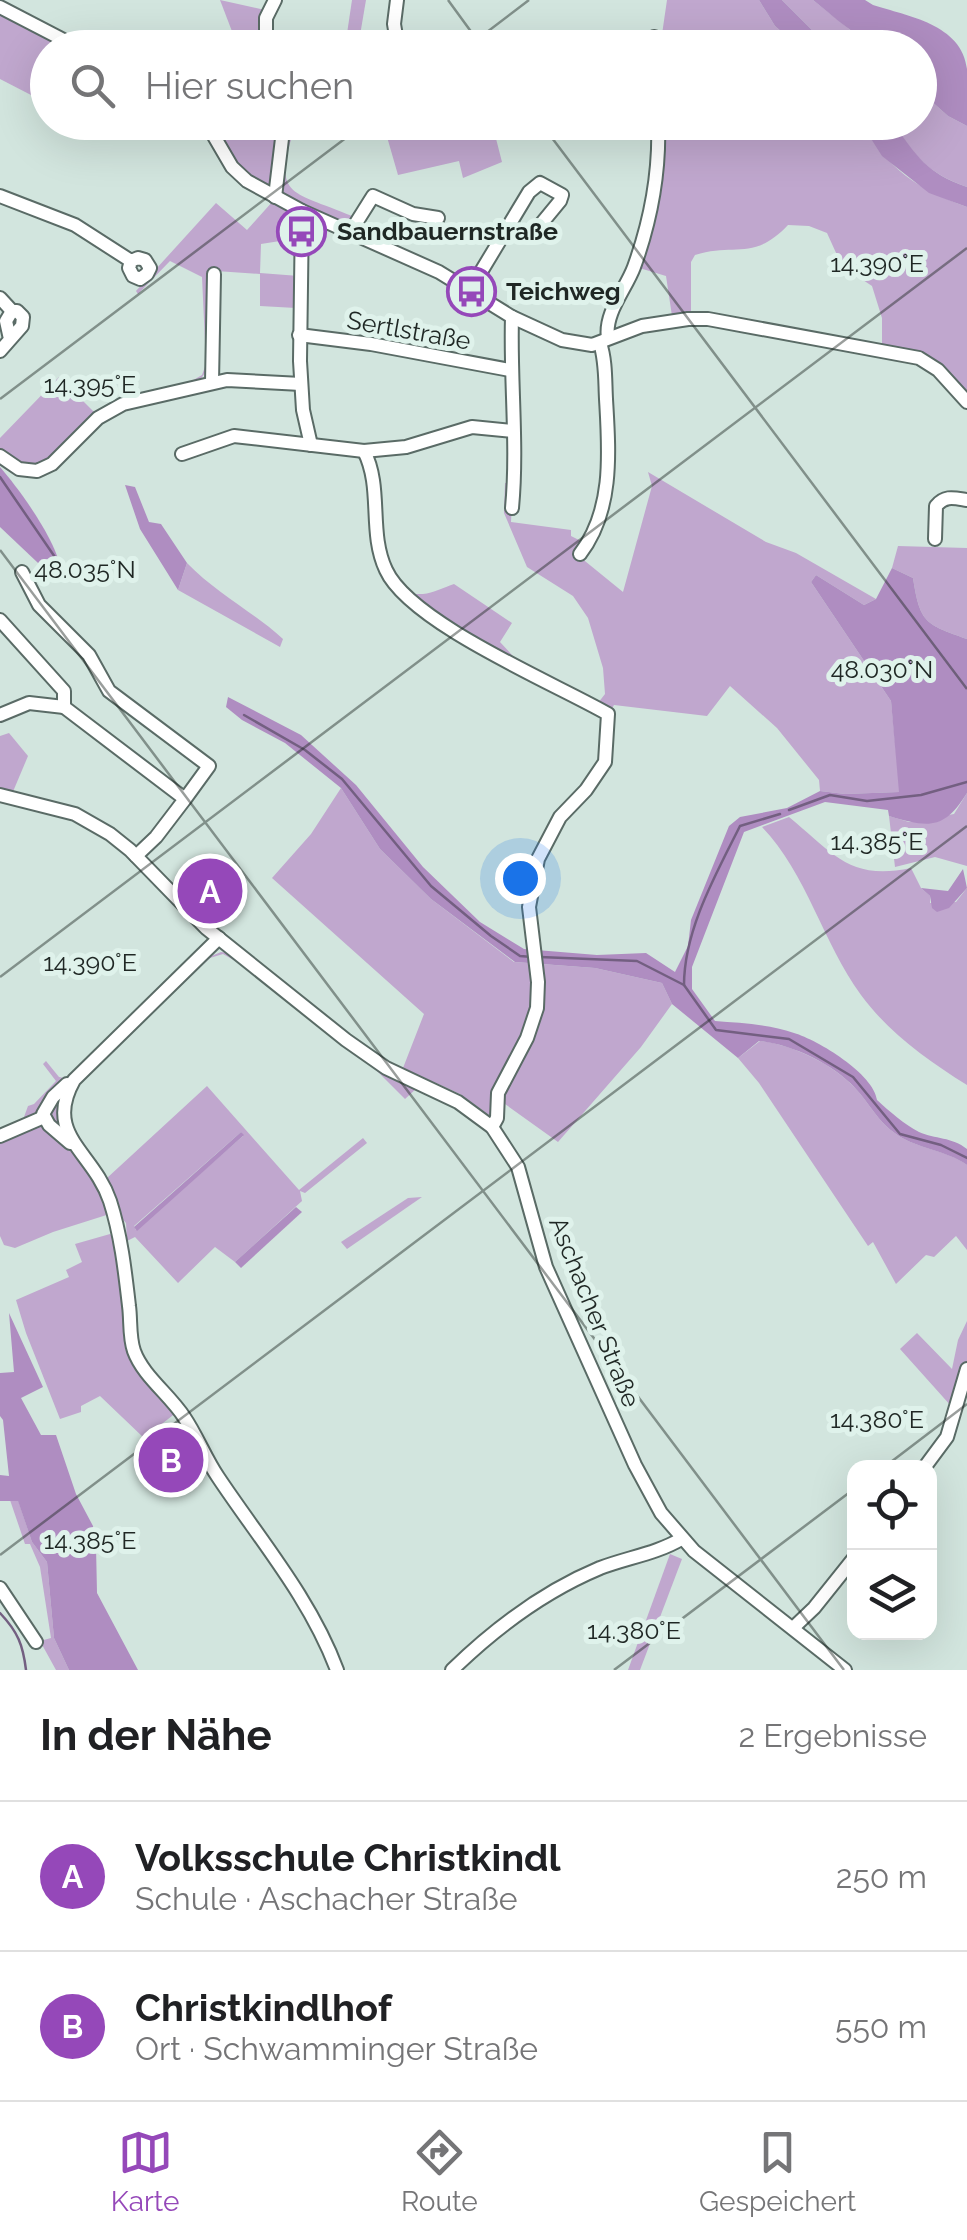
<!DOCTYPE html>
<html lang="de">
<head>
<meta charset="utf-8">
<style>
	body { margin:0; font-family:Raleway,sans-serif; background:#f6f6f6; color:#202124 }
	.controls { position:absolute; right:30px; bottom:30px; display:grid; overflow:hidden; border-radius:20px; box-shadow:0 10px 40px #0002 }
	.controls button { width:90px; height:90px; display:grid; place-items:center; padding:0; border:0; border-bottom:2px solid #e0e0e0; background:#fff; color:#202124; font:50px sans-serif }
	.you { position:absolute; left:520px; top:878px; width:35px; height:35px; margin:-25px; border:8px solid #fff; border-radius:50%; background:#1a73e8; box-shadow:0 0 0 15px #1a73e833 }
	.badge { display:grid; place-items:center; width:65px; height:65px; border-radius:50%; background:#9548b9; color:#fff; font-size:32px; font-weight:700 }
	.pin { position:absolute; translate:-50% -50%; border:5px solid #fff; box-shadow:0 2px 10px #0006 }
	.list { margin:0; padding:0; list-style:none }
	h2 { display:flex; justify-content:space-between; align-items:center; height:130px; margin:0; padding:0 40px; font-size:42px }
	h2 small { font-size:32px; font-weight:400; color:#757577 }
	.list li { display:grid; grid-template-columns:65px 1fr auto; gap:30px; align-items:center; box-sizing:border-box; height:150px; padding:0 40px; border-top:2px solid #e0e0e0 }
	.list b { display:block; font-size:38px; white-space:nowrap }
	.list p { margin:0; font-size:32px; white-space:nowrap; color:#757577 }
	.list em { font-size:32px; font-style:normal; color:#757577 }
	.icon { flex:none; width:55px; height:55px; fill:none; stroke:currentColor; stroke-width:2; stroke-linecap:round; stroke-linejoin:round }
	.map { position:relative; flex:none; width:967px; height:1670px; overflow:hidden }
	.search { position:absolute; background:#fff; box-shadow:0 10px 40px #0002; left:30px; right:30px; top:30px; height:110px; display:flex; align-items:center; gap:25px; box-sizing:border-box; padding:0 35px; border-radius:55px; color:#757577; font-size:38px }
	.sheet { height:430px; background:#fff }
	nav { display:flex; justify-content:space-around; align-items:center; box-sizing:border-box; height:140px; border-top:2px solid #e0e0e0; background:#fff; font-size:28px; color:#757577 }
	nav a { display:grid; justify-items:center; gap:5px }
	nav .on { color:#9548b9 }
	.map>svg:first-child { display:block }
</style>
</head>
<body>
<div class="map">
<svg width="967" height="1670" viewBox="0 0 967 1670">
	<rect width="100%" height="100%" fill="#d2e5de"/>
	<g fill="#c0a7ce" fill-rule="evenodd">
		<polygon points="220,0 265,10 263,47 238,47"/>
		<polygon points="352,0 366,0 358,47 345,47"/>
		<polygon points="667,0 759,0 775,26 799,47 769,47 765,43 734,37 728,47 660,48"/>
		<polygon points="782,0 813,0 854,33 884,47 829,47"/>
		<polygon points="0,12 55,39 51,47 48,48 47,56 31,95 0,79"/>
		<path d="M920 91 948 116 967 126V187C927 173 915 156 893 123L920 122Z"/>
		<path d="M292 122 363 123 296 124C271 198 290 190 352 216L348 224C326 219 294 207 281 189L289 127Z"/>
		<polygon points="207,123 280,123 270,184 265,186 247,177"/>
		<polygon points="383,123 492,123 502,162 463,178 459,161 398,175"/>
		<path d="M662 123H861C890 170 915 188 967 207V396L950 377 882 346V318L872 286 842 266 827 233 809 226 788 225C753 262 735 242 695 255L691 262V315L672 316 666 276 636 267Z"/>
		<polygon points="273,201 292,216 299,238 261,244 260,273 299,276 296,308 260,306 260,274 216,271 207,370 200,380 125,399 45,465 22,467 0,452 0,438 59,377 95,413 125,396 190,382 202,375 206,364 202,277 170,261 138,294 136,291 216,203 247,230"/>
		<path d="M648 472 766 542 796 553 876 599 864 605 816 575 811 582 891 701 900 792 845 794 820 791 819 780 777 728 730 686 707 716 614 705 610 712C550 682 492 653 436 615 420 603 401 593 390 575 376 551 376 520 377 493 385 516 373 597 423 594 433 593 445 587 454 584L512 623 500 642 524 668 598 703 605 694 603 668 588 618 573 596 527 567 504 513 505 483H513L511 522 571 530V536L585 543 578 554 580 557 623 592 652 486Z"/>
		<path d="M898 546 967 548V639C925 624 920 623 913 578L892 568Z"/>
		<path d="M187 563C216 593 252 611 283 639L280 647 178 590Z"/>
		<polygon points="9,733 28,756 12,794 0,791 0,736"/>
		<polygon points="341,788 380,849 431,899 514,962 595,968 662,983 672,1004 641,1047 558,1142 505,1104 496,1120 460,1094 403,1068 424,1014 272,878 311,834"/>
		<polygon points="967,793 967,866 935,857 895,867 889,816 909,822 954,814"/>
		<path d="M789 817C833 853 849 881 911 868L921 888 930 896V903L956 902 967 888V1085C927 1060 889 1033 861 995 823 943 807 874 762 827Z"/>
		<path d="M221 952 228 953 417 1088 405 1099 376 1070 253 971 223 954 210 958 81 1081 72 1093 69 1121 107 1178 207 1086 299 1190 363 1138 367 1143 305 1193 300 1191 302 1201 235 1262 215 1247 178 1283 135 1237 127 1241 126 1223 116 1212 53 1232 15 1248 4 1245 0 1236V1141L29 1121 24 1117 28 1106 34 1104 56 1081 43 1064 46 1061 59 1077 80 1081 209 957ZM241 1132 243 1136 136 1230 134 1226Z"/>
		<path d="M760 1041C791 1044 833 1064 855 1088 870 1104 878 1122 896 1134 917 1149 947 1150 967 1165V1250L956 1236 934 1257 926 1255 896 1284 873 1242 868 1246 759 1083 738 1058Z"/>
		<polygon points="422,1197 347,1249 341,1242 408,1198"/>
		<polygon points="110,1234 118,1243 128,1337 177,1412 144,1438 100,1396 81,1406 81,1412 60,1419 26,1333 16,1300 69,1277 66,1270 82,1262 75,1244"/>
		<polygon points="967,1321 967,1390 960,1416 900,1349 917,1333 952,1369 958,1340"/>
		<polygon points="10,1500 18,1500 32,1542 47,1562 54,1638 69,1670 56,1670 40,1641 51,1638 40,1567 30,1544 25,1544"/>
		<polygon points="670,1554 682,1559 640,1670 628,1670"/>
	</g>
	<g fill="#af8dc1">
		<polygon points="759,0 782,0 829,47 799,47 775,26"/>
		<path d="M813 0H865L873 5C907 16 962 24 967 69 967 88 967 108 967 126L948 116 920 91V48C864 48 854 33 813 0Z"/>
		<path d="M861 123H893C917 156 926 173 967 187V207L929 193 882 156Z"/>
		<path d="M0 467C20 490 61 546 62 577L56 580 0 527Z"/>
		<polygon points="125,485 135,487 149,522 161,524 187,563 178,590 140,529"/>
		<path d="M892 568 913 578C920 623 925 624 967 639V793C944 830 929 828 889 816L888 810 825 802 744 832 692 967V989L715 1021C741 1023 768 1024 794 1033 818 1040 874 1074 877 1100 889 1111 905 1125 919 1132 935 1139 952 1137 967 1149V1165C946 1150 917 1149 896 1134 878 1122 870 1104 855 1088 833 1064 791 1044 759 1041L738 1058 672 1004 662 983 595 968 515 962 431 899 380 849 341 788 285 743 242 720 226 707 228 697 301 735 356 785 423 867 480 922 524 949 597 955 646 953 675 972 688 946 691 920 729 826 740 817 787 808 820 791 845 794 899 792 891 701 811 582 816 575 864 605 876 599Z"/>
		<polygon points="963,869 967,888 949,908 937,912 932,908 930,896 921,888 948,891"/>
		<polygon points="241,1132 244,1135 137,1231 134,1227"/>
		<polygon points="296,1207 302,1212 241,1268 235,1262"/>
		<polygon points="9,1313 43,1387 21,1398 41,1435 56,1435 76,1494 93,1526 96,1546 97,1593 138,1670 69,1670 54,1638 47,1562 32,1542 18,1501 0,1501 0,1475 9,1476 3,1420 0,1416 0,1373 14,1372"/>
	</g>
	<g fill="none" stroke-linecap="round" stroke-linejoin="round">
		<g stroke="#735f81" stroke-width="2.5">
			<polyline points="0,477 59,563"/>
			<polyline points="244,715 305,750 342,779 431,886 491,936 520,956 532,957"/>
			<polyline points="789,810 830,795 867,801 921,795 967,782"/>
			<polyline points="540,957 637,961 684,985 716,1030 789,1039 853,1077 900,1134 941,1145 967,1158"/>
			<path d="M684 985C684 930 716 874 740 826L780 814"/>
			<path d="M0 1613C18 1632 23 1645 26 1670"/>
		</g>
		<defs>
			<g id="minor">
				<polyline points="397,0 394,24 398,48"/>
				<polyline points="0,7 79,48"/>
				<polyline points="266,48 266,18 275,0"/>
				<polyline points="653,48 654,37"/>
				<polyline points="202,122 211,131 232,167 247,181 302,211 439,272 512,317 562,340 592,345 642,326 688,319 708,319 919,358 938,370 967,402"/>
				<polyline points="0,196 75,225 131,261 138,258 145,260 150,268 147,274 140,279 133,276 129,268 131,261"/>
				<polyline points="275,197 284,122"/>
				<polyline points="302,211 300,361 303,410 311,445"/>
				<polyline points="351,231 373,196 413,214 438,218"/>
				<polyline points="470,290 529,192 540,183 562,195 560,201 532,235 509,226"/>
				<polyline points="0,298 12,311"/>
				<path d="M512 317C510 380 518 445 512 508"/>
				<polyline points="299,335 371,344 510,370"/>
				<path d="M608 338C604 313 626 289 634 267 651 220 660 172 658 122"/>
				<polyline points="0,351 22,326 23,317 17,311 12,311 6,321 10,339"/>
				<polyline points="212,382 214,274"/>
				<path d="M364 451C383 488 368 532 386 570 410 623 556 684 608 714L605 762 586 790 560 817 538 859 529 907 538 982 537 1008 527 1038 498 1093 497 1118 492 1127"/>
				<polyline points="182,454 234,436 364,451 406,447 472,427 512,431"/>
				<polyline points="0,456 19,469 37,471 52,464 98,418 123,404 227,380 301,384"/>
				<path d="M935 539 936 506C945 495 954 498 967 500"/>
				<path d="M580 554C614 510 609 451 606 399 605 381 606 361 600 343"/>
				<polyline points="22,572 39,605 89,655 109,691 209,766 185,799"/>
				<polyline points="0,620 64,691 64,707 29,703 0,715"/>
				<polyline points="64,707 185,799 156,837 136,856"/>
				<polyline points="0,795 75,814 110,834 130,850 206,928 346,1040 386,1068 458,1102 492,1127 518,1167 546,1267 635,1465 661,1513 694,1551 845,1670"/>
				<path d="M219 938 74 1080C43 1135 93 1151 110 1201 121 1235 125 1271 129 1306 131 1320 129 1337 134 1351 143 1376 170 1395 184 1417 197 1436 205 1458 218 1477 260 1540 310 1598 337 1670"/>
				<polyline points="67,1084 53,1097 43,1114 49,1125 70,1143"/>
				<polyline points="0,1136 44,1117"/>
				<polyline points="924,1468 947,1437 967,1369"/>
				<polyline points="0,1588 36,1642"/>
				<polyline points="793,1628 814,1608 854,1558"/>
				<path d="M452 1670C494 1629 545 1591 600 1568 626 1558 658 1553 681 1539"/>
			</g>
		</defs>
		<use href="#minor" stroke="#5a6b66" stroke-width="16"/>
		<use href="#minor" stroke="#fff" stroke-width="12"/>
	</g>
	<path fill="none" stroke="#1f2724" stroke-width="2.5" stroke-opacity="0.45" d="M448 0 483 48M466 48 529 0M540 122 967 689M0 399 367 122M0 550 844 1670M0 977 967 248M883 1468 967 1404M0 1555 967 826M614 1670 854 1489"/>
	<defs>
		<symbol id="bus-ring" viewBox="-11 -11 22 22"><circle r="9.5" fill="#dff2eb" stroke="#9548b9" stroke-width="1.5"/><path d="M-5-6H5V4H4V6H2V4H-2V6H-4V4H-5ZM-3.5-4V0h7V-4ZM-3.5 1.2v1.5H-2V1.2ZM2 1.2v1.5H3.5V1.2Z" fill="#9548b9"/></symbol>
	</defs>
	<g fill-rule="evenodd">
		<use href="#bus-ring" x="274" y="204" width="55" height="55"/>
		<use href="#bus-ring" x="444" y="264" width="55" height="55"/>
	</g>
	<g text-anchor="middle" stroke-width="10" stroke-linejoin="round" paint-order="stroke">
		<g font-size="25" font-weight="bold" fill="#1f2724" stroke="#dff2eb" text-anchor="start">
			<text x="337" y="240">Sandbauernstraße</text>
			<text x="506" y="300">Teichweg</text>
		</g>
		<g font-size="25" fill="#1f2724" stroke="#dff2eb">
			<text transform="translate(409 330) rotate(10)" y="9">Sertlstraße</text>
			<text transform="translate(595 1312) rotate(68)" y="9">Aschacher Straße</text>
		</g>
	</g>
	<g font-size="25" text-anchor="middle" fill="#1f2724" stroke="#dff2eb" stroke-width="10" stroke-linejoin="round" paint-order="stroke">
		<text x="877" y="272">14.390°E</text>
		<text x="90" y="393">14.395°E</text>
		<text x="85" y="578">48.035°N</text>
		<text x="882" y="678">48.030°N</text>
		<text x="877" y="850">14.385°E</text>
		<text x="90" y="971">14.390°E</text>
		<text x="877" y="1428">14.380°E</text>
		<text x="90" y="1549">14.385°E</text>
		<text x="634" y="1639">14.380°E</text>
	</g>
</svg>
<div class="controls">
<button><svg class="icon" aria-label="locate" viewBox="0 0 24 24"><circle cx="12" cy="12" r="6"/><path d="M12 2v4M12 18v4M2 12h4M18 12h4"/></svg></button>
<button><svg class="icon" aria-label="layers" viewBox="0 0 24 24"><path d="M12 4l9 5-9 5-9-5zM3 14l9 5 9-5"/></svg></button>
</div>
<div class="you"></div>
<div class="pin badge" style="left:210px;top:891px">A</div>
<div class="pin badge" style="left:171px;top:1460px">B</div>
<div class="search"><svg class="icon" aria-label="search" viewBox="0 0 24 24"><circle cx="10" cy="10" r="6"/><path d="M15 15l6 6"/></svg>Hier suchen</div>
</div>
<section class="sheet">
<h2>In der Nähe<small>2 Ergebnisse</small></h2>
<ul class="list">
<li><span class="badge">A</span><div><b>Volksschule Christkindl</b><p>Schule · Aschacher Straße</p></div><em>250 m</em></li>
<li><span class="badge">B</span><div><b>Christkindlhof</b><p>Ort · Schwamminger Straße</p></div><em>550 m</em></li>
</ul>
</section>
<nav>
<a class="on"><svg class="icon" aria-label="map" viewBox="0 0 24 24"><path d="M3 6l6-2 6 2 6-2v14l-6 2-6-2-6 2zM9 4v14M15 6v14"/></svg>Karte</a>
<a><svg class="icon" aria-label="directions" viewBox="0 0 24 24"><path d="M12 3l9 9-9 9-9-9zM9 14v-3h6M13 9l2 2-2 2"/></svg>Route</a>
<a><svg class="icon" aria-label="saved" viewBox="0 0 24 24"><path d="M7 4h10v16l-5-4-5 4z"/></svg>Gespeichert</a>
</nav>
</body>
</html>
